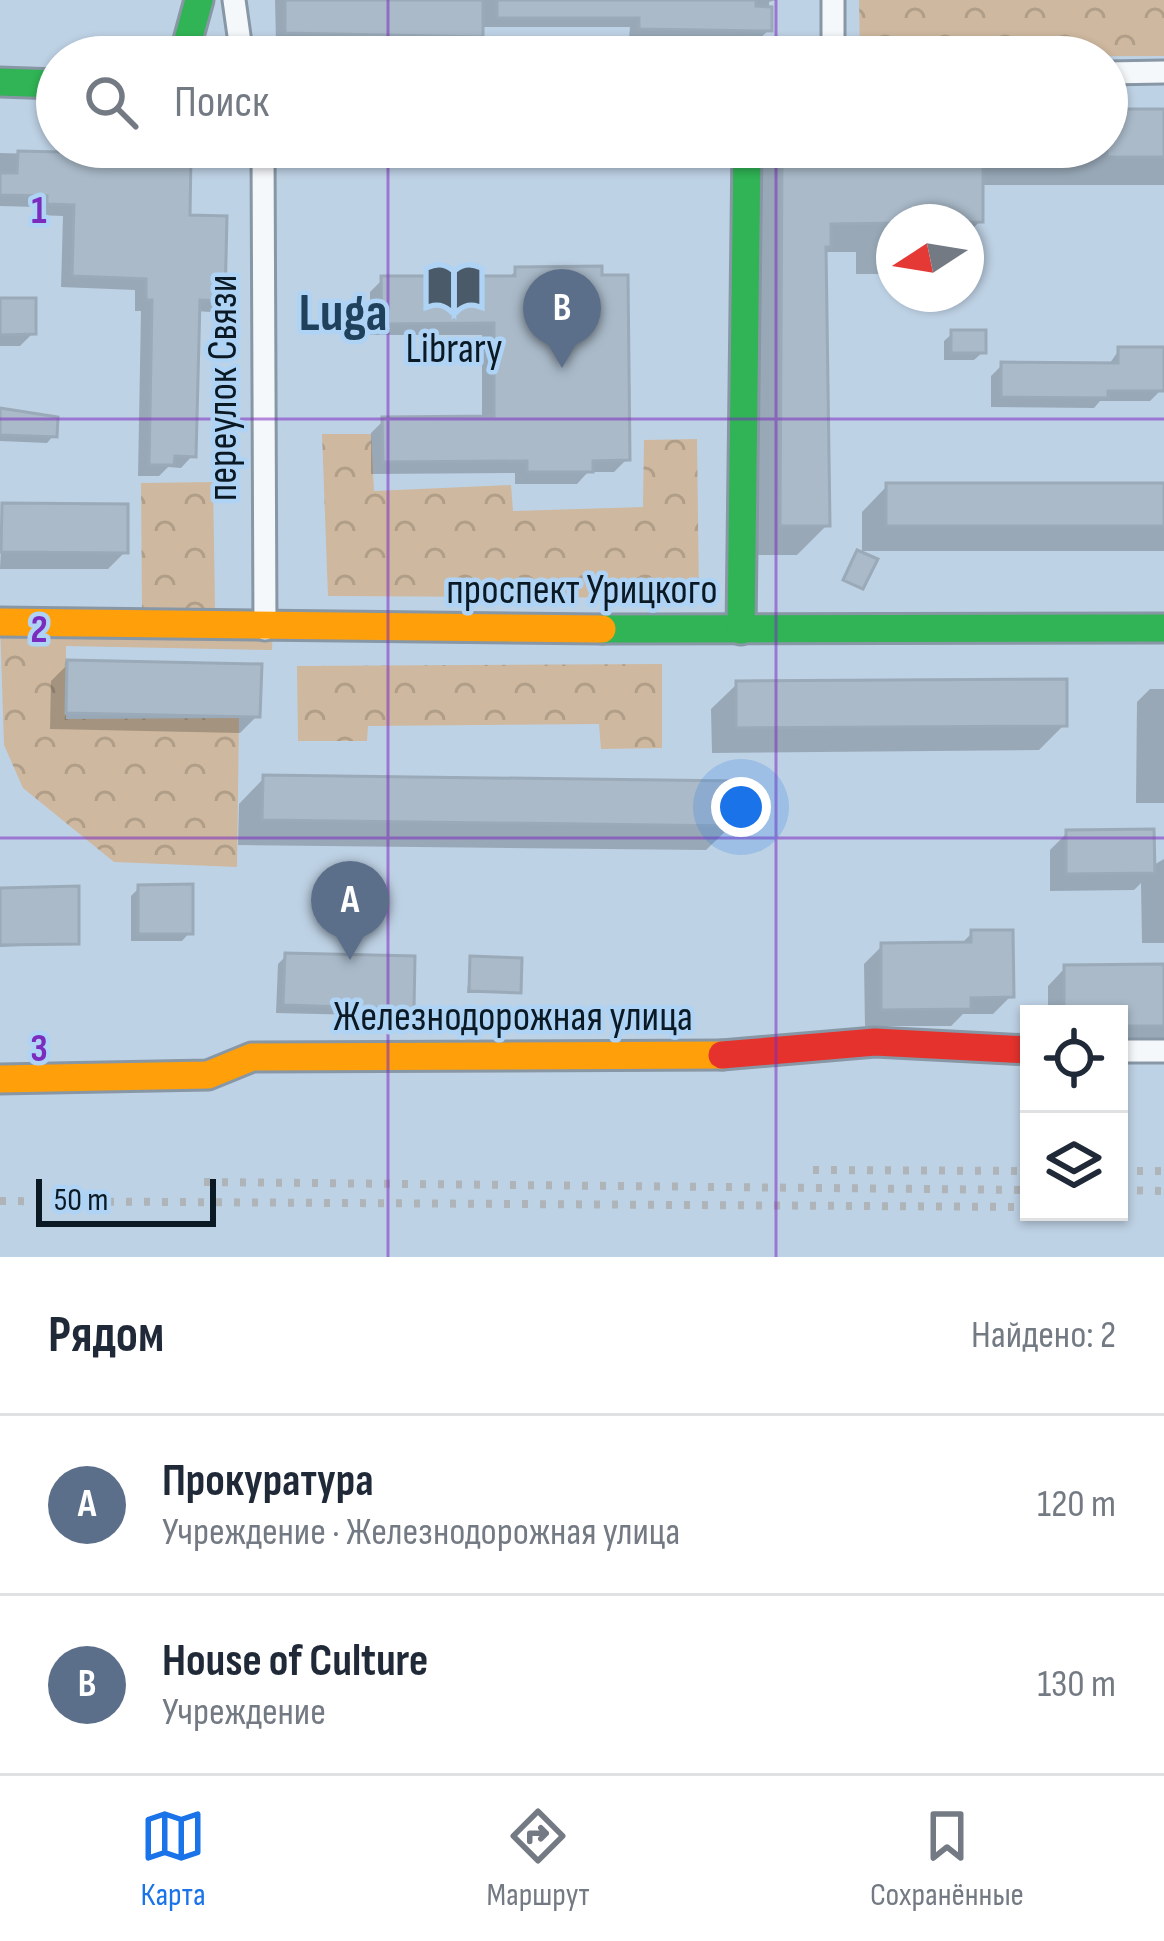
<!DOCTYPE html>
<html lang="ru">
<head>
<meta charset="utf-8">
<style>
	body { margin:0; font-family:"Sofia Sans Condensed",sans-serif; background:#f2f2f3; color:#1f2937 }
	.controls { position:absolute; right:36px; bottom:36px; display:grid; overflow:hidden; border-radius:0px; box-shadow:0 3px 9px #0004 }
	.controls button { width:108px; height:108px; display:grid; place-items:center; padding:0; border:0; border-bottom:3px solid #e0e1e3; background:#fff; color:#1f2937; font:60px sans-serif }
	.compass { position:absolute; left:876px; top:204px; width:108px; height:108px; border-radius:50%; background:#fff; box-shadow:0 3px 9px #0004; rotate:258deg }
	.scale { position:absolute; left:36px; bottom:30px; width:180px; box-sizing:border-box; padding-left:12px; border:6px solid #0b1924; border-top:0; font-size:33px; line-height:42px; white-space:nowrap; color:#0b1924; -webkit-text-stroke:9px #aed3f5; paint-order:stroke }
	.you { position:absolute; left:741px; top:807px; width:42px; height:42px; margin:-30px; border:9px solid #fff; border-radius:50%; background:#1a73e8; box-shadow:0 0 0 18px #1a73e833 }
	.badge { display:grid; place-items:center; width:78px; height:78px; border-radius:50%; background:#1a73e8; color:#fff; font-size:39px; font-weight:700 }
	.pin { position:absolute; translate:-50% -99px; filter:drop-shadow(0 3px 6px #0008) }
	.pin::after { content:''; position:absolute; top:63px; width:42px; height:36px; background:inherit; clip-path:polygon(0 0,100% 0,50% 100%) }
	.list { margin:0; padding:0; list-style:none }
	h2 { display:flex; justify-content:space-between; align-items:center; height:156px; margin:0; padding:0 48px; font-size:51px }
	h2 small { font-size:39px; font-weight:400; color:#747a83 }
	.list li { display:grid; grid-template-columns:78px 1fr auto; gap:36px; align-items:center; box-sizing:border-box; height:180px; padding:0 48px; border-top:3px solid #e0e1e3 }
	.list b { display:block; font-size:45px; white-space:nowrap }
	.list p { margin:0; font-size:39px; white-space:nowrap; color:#747a83 }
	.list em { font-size:39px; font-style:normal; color:#747a83 }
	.icon { flex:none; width:66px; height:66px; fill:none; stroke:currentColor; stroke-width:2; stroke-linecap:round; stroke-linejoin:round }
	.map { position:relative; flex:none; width:1164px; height:1257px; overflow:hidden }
	.search { position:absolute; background:#fff; box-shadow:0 3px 9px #0004; left:36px; right:36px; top:36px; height:132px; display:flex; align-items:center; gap:30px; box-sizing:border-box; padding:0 42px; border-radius:66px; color:#747a83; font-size:45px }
	.sheet { height:516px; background:#fff }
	nav { display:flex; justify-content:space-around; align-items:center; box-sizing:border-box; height:168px; border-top:3px solid #e0e1e3; background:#fff; font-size:33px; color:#747a83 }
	nav a { display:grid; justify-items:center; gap:6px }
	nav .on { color:#1a73e8 }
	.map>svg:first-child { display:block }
</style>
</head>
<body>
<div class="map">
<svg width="1164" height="1257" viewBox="0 0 1164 1257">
	<defs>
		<pattern id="park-crowns" width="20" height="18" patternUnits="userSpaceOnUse" patternTransform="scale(3)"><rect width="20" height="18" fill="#ceb89f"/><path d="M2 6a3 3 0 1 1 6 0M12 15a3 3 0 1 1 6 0" fill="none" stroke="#b09e89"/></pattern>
	</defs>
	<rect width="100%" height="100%" fill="#bed2e5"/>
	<g fill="url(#park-crowns)">
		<polygon points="859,0 1164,0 1164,56 860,57"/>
		<polygon points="322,434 371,434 374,491 511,485 513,511 643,507 644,440 697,439 699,598 328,596"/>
		<polygon points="213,482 215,610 142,610 141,483"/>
		<polygon points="0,622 273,626 272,650 66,646 66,719 239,718 237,867 114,862 23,788 4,745"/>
		<polygon points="662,664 662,748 601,749 599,724 368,726 367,741 298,741 297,666"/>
	</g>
	<g fill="#0003">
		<polygon points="275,0 776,0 769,2 769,30 758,40 629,38 630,27 480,27 470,46 276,42"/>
		<polygon points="1107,112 1164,112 1164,185 980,185 980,221 966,236 966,222 894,222 894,265 885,274 856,274 856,252 823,252 827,525 797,555 752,555 753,169 767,148 1107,147"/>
		<polygon points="0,153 188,158 186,218 222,299 210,312 196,311 193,455 181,468 168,467 159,476 138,476 141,311 135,311 135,290 61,287 63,216 36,215 36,207 0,206"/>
		<polygon points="517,270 627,459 614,472 588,472 577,484 515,484 515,473 371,474 371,433 384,420 482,419 482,335 370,335 370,292 383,279 507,279"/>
		<polygon points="0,301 33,333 20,346 0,346"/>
		<polygon points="953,333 983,352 974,360 944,360 944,341"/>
		<polygon points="1119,350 1161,390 1150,401 1100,401 1094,408 991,407 991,376 1002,365 1108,366"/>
		<polygon points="0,411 54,435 47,443 0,441"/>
		<polygon points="887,486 1164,486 1164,551 862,551 862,512"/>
		<polygon points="3,506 125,552 108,569 0,569"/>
		<polygon points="69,663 257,716 240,733 50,729 51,681"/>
		<polygon points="737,684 1064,725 1039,750 712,753 711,709"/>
		<polygon points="1150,689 1164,689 1164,803 1136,803 1137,702"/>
		<polygon points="264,778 732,825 706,850 238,845 239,804"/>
		<polygon points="1067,833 1152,866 1164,859 1164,943 1142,943 1141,883 1134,890 1050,891 1050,850"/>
		<polygon points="139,888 190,932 182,941 131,941 131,896"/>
		<polygon points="0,891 76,943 0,947"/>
		<polygon points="972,933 1011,996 993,1014 963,1014 951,1026 865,1026 864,964 882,946 959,946"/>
		<polygon points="286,956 411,1008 402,1016 276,1013 278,964"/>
		<polygon points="471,959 518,992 467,993"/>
		<polygon points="1164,967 1164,1042 1119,1042 1119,1014 1048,1014 1048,986 1065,968"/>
	</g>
	<g fill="#aabac9" stroke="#9aaab8" stroke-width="3">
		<polygon points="285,0 483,0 483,37 285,33"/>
		<polygon points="497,0 756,0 756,6 772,7 772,31 639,29 639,18 497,18"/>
		<rect x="1107" y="109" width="57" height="48"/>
		<polygon points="782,147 983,147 983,222 831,224 831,247 826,247 830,526 780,526"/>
		<polygon points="18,151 191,155 190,215 227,216 225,301 200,300 196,457 175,456 174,465 149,465 152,300 146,300 146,279 72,276 74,205 47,204 47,196 0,195 0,173 17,173"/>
		<polygon points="602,266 602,275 628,275 630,460 593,461 593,472 527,472 527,461 383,462 382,417 494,416 494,323 382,324 381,276 515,276 515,267"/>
		<polygon points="0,298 36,298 36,334 0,335"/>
		<rect x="951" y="330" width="35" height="23"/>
		<polygon points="1118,347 1164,347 1164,391 1108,391 1108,398 1001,397 1001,362 1118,363"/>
		<polygon points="0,408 58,417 57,437 0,435"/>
		<rect x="886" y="483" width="278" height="43"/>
		<polygon points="2,503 128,504 128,553 1,552"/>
		<polygon points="857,550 878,559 863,589 843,580"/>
		<polygon points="67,660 262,664 260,717 66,713"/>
		<polygon points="1067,679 1067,726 736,728 736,681"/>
		<polygon points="263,775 736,781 735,826 262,820"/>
		<polygon points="1154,829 1155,873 1066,874 1066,830"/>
		<polygon points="193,884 193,934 138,934 138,885"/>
		<polygon points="79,886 79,944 0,945 0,888"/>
		<polygon points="971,930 1013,930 1014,997 971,998 971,1009 881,1010 881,943 971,942"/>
		<polygon points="285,953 415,956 414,1009 283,1005"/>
		<polygon points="470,956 522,958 521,993 469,991"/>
		<polygon points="1164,964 1164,1026 1119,1026 1119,1014 1064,1014 1064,965"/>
	</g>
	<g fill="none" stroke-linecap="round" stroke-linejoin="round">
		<defs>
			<g id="street">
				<polyline points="234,0 242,57"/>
				<polyline points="833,0 833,57"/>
				<polyline points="1107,73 1164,72"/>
				<polyline points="263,147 265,629"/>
				<polyline points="1119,1051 1164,1051"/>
			</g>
			<g id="fast">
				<polyline points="178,57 185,51 199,0"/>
				<polyline points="0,82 57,84"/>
				<polyline points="602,629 1164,628"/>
				<polyline points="741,630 747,147"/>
			</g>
			<g id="slow">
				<polyline points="0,622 602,629"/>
				<polyline points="0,1079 208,1075 252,1057 722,1055"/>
			</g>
			<polyline id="jam" points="722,1055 875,1042 1029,1050"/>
		</defs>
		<use href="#street" stroke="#8897a5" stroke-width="27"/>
		<use href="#fast" stroke="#8897a5" stroke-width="33"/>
		<use href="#slow" stroke="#8897a5" stroke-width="33"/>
		<use href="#jam" stroke="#8897a5" stroke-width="33"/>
		<use href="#street" stroke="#f5f8fb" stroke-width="21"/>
		<use href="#fast" stroke="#30b455" stroke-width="27"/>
		<use href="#slow" stroke="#ff9f0a" stroke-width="27"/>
		<use href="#jam" stroke="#e5322d" stroke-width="27"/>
		<g stroke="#afb4b9" stroke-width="8" stroke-dasharray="6 12" stroke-linecap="butt">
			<polyline points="813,1170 1029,1171"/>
			<polyline points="1119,1171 1164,1171"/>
			<polyline points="204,1182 1029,1190"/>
			<polyline points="1119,1190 1164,1191"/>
			<polyline points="0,1201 1029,1207"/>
		</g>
	</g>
	<path fill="none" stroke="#7b2cbf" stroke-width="3" stroke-opacity="0.55" d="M388 0V57M776 0V57M388 147V1257M776 147V1257M0 419H1164M0 838H1164"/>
	<defs>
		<symbol id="library-bare" viewBox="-9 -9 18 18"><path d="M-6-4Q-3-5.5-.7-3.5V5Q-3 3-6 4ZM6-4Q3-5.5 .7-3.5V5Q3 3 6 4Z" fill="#4a5a68" stroke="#aed3f5" stroke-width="2.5" paint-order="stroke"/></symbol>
	</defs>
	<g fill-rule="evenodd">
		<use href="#library-bare" x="416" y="249" width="76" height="76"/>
	</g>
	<g text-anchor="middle" stroke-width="9" stroke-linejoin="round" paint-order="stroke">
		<g font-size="42" fill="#0b1924" stroke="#aed3f5">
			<text x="454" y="362">Library</text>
		</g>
		<g font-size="42" fill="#0b1924" stroke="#aed3f5">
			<text transform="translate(221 388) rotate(-90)" y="15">переулок Связи</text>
			<text x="582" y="603">проспект Урицкого</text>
			<text x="513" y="1030">Железнодорожная улица</text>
		</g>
		<g font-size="54" font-weight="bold" fill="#20415c" stroke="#aed3f5">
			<text x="343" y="330">Luga</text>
		</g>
	</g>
	<g font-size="39" text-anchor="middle" font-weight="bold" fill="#7b2cbf" stroke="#aed3f5" stroke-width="9" stroke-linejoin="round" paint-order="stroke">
		<text x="39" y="223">1</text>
		<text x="39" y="642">2</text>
		<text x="39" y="1061">3</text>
	</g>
</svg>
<div class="controls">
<button><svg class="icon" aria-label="locate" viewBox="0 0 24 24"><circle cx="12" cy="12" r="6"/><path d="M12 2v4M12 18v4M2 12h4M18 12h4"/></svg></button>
<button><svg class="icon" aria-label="layers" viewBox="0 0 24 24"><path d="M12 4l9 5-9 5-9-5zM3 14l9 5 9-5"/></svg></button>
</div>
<svg class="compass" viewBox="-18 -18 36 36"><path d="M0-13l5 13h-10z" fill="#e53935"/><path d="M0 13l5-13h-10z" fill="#747a83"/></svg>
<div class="scale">50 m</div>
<div class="you"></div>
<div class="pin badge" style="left:350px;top:960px;background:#5c6f8a">A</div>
<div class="pin badge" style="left:562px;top:368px;background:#5c6f8a">B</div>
<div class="search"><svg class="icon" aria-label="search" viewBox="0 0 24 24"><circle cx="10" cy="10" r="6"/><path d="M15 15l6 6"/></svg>Поиск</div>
</div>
<section class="sheet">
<h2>Рядом<small>Найдено: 2</small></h2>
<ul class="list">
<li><span class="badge" style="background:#5c6f8a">A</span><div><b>Прокуратура</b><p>Учреждение · Железнодорожная улица</p></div><em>120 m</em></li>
<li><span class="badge" style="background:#5c6f8a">B</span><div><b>House of Culture</b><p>Учреждение</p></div><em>130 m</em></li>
</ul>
</section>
<nav>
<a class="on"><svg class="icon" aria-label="map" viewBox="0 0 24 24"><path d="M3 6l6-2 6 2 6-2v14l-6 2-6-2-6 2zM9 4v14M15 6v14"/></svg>Карта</a>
<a><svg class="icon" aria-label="directions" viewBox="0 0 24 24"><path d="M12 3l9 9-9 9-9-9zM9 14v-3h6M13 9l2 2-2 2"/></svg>Маршрут</a>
<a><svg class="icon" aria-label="saved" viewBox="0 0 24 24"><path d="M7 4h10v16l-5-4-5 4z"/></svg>Сохранённые</a>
</nav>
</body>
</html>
